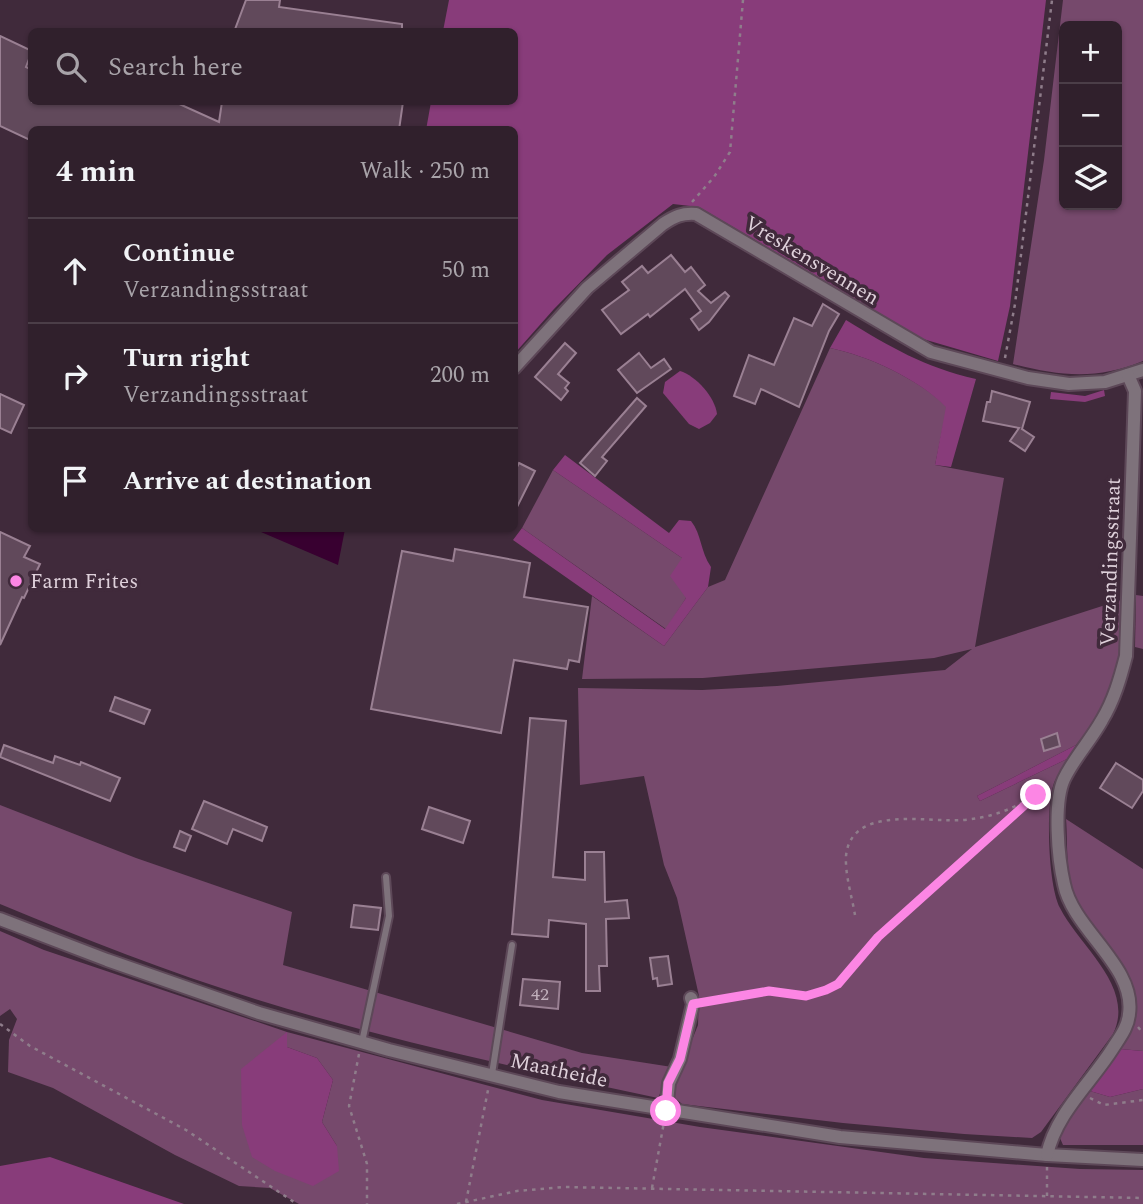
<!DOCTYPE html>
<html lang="en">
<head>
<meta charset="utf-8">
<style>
	body { margin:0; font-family:Spectral,serif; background:#3c2d38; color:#f1f3f6 }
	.controls { position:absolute; right:21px; top:21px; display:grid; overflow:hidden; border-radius:10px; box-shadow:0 2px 5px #0004 }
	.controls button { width:63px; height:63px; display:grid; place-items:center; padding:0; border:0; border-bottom:2px solid #4b3e48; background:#30202c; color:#f1f3f6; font:35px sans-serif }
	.stop { position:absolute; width:21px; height:21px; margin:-16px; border:5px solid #fc86e4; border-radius:50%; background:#fff }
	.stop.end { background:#fc86e4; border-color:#fff; box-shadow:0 2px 7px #0008 }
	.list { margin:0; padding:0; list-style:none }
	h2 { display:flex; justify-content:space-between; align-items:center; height:91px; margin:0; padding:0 28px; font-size:30px }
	h2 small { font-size:23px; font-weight:400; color:#a8a3a9 }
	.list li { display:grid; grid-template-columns:46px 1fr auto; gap:21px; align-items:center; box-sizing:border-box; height:105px; padding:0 28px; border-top:2px solid #4b3e48 }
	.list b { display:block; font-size:26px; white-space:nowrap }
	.list p { margin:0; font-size:23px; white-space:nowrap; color:#a8a3a9 }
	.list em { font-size:23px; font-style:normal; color:#a8a3a9 }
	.icon { flex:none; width:38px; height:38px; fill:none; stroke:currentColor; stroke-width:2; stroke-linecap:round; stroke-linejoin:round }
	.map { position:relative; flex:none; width:1143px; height:1204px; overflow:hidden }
	.search { position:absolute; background:#30202c; box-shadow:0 2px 5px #0004; left:28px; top:28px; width:490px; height:77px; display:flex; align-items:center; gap:18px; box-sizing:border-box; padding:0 24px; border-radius:10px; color:#a8a3a9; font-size:26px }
	.panel { position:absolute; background:#30202c; box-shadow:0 2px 5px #0004; left:28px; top:126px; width:490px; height:406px; border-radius:10px }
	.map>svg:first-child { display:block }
</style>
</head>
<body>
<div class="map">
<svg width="1143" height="1204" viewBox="0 0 1143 1204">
	<rect width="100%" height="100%" fill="#402a3b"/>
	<g fill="#76496c" fill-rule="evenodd">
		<path d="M1063 0H1143V361C1098 380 1059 376 1013 364L1044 160ZM1064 26H1117V205H1064Z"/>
		<path d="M830 348C869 356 918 379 947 407L935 465 1004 478 975 647 1124 599 1118 667 1113 689 1096 720 1076 745 977 796 980 801 1069 758C1063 767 1056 776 1053 786 1046 810 1048 885 1060 908 1079 946 1136 987 1113 1034L1041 1132 1032 1138 964 1134 843 1123 682 1104 673 1096 678 1075 698 1025 699 996 677 898 664 865 644 776 580 785 578 688 702 690 777 686 945 670 972 649 934 658 703 678 582 679 592 596 664 646 708 587 725 580Z"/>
		<polygon points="553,470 682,558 686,598 666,629 522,528"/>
		<polygon points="1136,595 1143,596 1143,649 1135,647"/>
		<path d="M0 805 136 858 292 912 283 965 582 1053 672 1067 658 1098C523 1069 387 1040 255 999 168 972 84 939 0 904Z"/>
		<path d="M1066 819 1143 869V1051L1120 1049C1143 975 1108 957 1076 898 1065 875 1068 844 1066 819Z"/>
		<path d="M0 931 44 950 287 1032 542 1100 700 1127 924 1158 1080 1169 1143 1170V1204H299L270 1188 239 1186 175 1155 53 1088 8 1072 9 1040 17 1019 10 1009 0 1016ZM287 1033V1047L317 1058 333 1080 322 1122 337 1146 241 1070Z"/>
		<polygon points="1143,1089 1143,1145 1063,1145 1060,1138 1062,1129 1090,1091 1110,1097"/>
	</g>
	<g fill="#883c7a">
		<polygon points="449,0 1046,0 1010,306 998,361 923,339 699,207 673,204 607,255 554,309 515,353 514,130 426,130 431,102 514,102 514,32 443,31"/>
		<path d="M846 320C890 347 924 367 976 379L951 467 935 465 946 407C918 379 869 356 830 348Z"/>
		<path d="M680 371C696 376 715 397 717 414L710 423 699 429 689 424 663 393 665 382Z"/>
		<polygon points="1104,390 1105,396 1085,402 1050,399 1051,392 1085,396"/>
		<path d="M565 455 669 533 679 520 691 521C702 535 700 551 711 567L708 587 664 646 513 540 522 528 665 629 686 598 670 576 682 558 553 470Z"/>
		<polygon points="1076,745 1069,758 980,801 977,796"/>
		<polygon points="287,1032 287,1047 317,1058 333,1080 322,1122 337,1146 339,1171 313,1186 275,1171 252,1157 242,1125 241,1069"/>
		<polygon points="1120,1049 1143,1051 1143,1089 1110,1097 1090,1091"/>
		<polygon points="50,1157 184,1204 0,1204 0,1166"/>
	</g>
	<polygon fill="#380030" points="254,529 345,529 338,565"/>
	<g fill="#61495b" stroke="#9a8093" stroke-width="2">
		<polygon points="246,0 280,0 279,7 402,24 402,32 234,32"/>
		<polygon points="0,36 32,51 26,67 32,70 32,102 175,102 219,122 222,102 403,102 399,130 32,130 32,141 0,126"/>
		<polygon points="671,255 685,272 691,267 705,285 698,291 711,303 725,292 729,296 709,322 699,330 691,319 701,311 685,289 650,317 648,314 621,334 602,310 629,290 622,282 642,266 648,273"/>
		<polygon points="823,304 839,314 829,331 799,407 761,389 755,404 734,396 749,355 774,365 794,318 812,326"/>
		<polygon points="565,343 576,353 558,374 569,383 565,388 568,391 561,400 535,377"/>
		<polygon points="639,353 651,368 664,359 671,369 637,393 618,370"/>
		<polygon points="992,391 1030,402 1022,429 1034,437 1025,451 1010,441 1019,428 983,421 987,402 990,402"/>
		<polygon points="0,394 24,405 11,433 0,428"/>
		<polygon points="637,398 646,406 602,457 607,461 595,476 580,463"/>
		<polygon points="519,463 535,471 514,513 514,473"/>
		<polygon points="0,532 30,546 24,557 40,564 24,598 22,597 0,645"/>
		<polygon points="455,549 530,563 524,597 588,607 579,662 569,660 567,669 514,660 501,733 371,709 402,551 453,561"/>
		<polygon points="115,697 150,710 144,724 110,711"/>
		<polygon points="530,718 566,721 553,877 585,880 585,852 604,852 605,902 627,900 629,918 606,919 607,966 599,966 600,991 586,991 586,924 549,920 548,937 512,934"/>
		<polygon points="1057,733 1060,746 1044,751 1041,739"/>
		<polygon points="4,745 53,763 55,756 80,765 81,762 120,778 110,801 0,757"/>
		<polygon points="1116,763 1143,780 1143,791 1132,808 1100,788"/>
		<polygon points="204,801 267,827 262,841 233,829 227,844 192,829"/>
		<polygon points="429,807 470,821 463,843 422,829"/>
		<polygon points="180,831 191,836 185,851 174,847"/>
		<polygon points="354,905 381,908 378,930 351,927"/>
		<polygon points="668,956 672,984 658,986 657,978 653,979 650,958"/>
		<polygon points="523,979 560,982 558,1009 520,1005"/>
	</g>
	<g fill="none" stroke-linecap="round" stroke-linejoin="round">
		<defs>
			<g id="lane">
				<polyline points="362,1042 389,916 386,877"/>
				<polyline points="492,1074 512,945"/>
			</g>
			<g id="street">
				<path d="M514 368 587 288 663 224C675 216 682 213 696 214L931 352 1028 378 1069 384 1105 382 1143 370"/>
				<polyline points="0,919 107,960 259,1013 389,1050 559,1092 840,1137 1047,1155 1143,1160"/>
				<polyline points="666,1111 669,1083 680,1059 693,1004 691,998"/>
				<path d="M1047 1155C1056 1113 1091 1083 1113 1048 1120 1037 1128 1027 1129 1014 1136 966 1073 930 1064 884 1058 858 1053 803 1064 779 1074 758 1091 740 1102 720 1114 700 1120 679 1126 656L1135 391 1128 375"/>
			</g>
		</defs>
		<use href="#lane" stroke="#5d4858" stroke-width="10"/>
		<use href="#street" stroke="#5d4858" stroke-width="16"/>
		<g stroke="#8f7d8b" stroke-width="2.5" stroke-dasharray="3.5 5" stroke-linecap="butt">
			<polyline points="692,202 714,177 730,152 743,0"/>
			<polyline points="1005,358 1015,304 1052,0"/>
			<path d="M855 915C852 897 845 875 846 856 851 804 928 823 963 820 988 818 1008 811 1029 799"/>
			<polyline points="706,1001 769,991 806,996 826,990 838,984 878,937 1007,819 1047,786"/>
			<polyline points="0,1024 30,1046 186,1130 297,1204"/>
			<polyline points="1138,1027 1143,1033"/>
			<polyline points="359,1054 349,1106 367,1164 367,1204"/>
			<polyline points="1090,1098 1104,1105 1143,1100"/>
			<polyline points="1047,1167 1047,1196"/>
			<polyline points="652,1188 664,1122"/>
			<polyline points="466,1202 488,1090"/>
			<polyline points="457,1204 517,1191 563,1187 1143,1198"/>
		</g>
		<use href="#lane" stroke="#7e727b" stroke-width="6"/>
		<use href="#street" stroke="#7e727b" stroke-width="12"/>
	</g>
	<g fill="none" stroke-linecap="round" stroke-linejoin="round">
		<polyline stroke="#fc86e4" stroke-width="9" points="666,1111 668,1083 680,1059 693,1004 769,991 806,996 826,990 838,984 878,937 1036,795"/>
	</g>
	<circle fill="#fc86e4" stroke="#402a3b" stroke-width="2.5" cx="16" cy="581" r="7"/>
	<g text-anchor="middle" stroke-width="7" stroke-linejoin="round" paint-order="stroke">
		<g font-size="18" fill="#c0afbb">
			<text x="540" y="1000">42</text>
		</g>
		<g font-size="21" fill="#dfd1db" stroke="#402a3b">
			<text transform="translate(812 260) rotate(31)" y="7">Vreskensvennen</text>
			<text transform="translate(1110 562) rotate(-88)" y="7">Verzandingsstraat</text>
			<text transform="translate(559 1070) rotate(12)" y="7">Maatheide</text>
		</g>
		<g font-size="21" fill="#dfd1db" stroke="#402a3b" text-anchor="start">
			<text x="30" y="588">Farm Frites</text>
		</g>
	</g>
</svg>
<div class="controls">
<button>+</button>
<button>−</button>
<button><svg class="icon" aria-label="layers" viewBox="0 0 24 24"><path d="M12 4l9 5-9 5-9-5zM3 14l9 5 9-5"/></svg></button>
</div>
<div class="stop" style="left:666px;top:1111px"></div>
<div class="stop end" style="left:1036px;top:795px"></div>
<div class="search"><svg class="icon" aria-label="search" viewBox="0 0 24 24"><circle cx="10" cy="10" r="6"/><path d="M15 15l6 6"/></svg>Search here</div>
<section class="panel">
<h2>4 min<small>Walk · 250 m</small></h2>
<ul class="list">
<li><svg class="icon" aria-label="ahead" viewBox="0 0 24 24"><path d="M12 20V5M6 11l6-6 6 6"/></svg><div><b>Continue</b><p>Verzandingsstraat</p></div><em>50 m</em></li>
<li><svg class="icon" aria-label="right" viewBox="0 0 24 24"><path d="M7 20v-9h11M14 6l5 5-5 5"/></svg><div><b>Turn right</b><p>Verzandingsstraat</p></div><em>200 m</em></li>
<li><svg class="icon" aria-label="arrive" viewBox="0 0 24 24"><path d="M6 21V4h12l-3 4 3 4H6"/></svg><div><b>Arrive at destination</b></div></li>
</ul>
</section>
</div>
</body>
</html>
